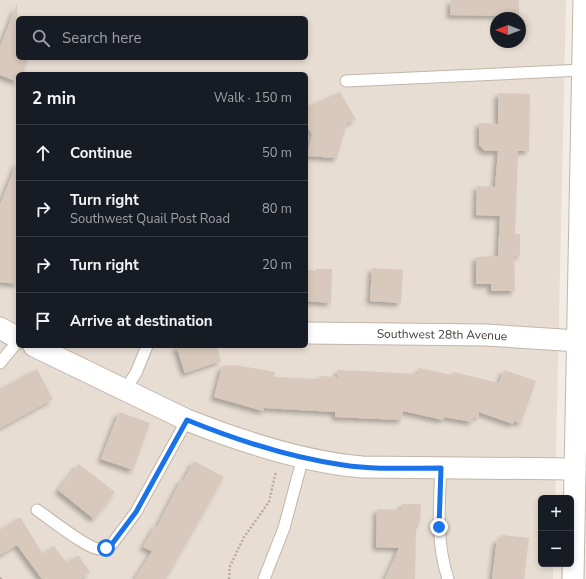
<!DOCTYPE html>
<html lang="en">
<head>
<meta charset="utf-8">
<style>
	body { margin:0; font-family:"Nunito Sans",sans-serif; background:#242831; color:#f1f3f6 }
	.controls { position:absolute; right:12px; bottom:12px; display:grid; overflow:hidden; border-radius:6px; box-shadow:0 2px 6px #0003 }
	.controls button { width:36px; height:36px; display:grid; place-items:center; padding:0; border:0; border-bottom:1px solid #363941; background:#171b24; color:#f1f3f6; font:20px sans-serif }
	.compass { position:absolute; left:490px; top:12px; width:36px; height:36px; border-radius:50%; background:#171b24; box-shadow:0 2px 6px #0003; rotate:270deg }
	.stop { position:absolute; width:12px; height:12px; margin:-9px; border:3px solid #1a73e8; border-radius:50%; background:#fff }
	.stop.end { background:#1a73e8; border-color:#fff; box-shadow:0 1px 4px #0008 }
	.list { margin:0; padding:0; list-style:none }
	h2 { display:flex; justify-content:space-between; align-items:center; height:52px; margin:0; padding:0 16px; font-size:17px }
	h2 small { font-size:13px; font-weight:400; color:#9ea1a6 }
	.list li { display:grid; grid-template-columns:26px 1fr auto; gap:12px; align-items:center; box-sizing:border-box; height:56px; padding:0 16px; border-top:1px solid #363941 }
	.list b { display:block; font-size:15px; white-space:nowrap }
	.list p { margin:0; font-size:13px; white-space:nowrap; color:#9ea1a6 }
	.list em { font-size:13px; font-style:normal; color:#9ea1a6 }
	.icon { flex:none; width:22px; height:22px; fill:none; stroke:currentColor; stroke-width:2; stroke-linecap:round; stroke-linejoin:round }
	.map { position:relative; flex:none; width:586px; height:579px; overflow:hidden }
	.search { position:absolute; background:#171b24; box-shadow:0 2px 6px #0003; left:16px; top:16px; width:292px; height:44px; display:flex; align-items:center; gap:10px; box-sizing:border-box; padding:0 14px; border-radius:6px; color:#9ea1a6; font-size:15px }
	.panel { position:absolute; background:#171b24; box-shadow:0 2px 6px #0003; left:16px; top:72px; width:292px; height:276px; border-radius:6px }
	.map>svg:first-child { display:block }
</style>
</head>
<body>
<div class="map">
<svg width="586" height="579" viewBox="0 0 586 579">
	<defs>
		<filter id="shadow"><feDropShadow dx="-3.5" dy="3.5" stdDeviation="2" flood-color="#0004"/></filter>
	</defs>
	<rect width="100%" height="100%" fill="#f3ece4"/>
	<path fill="#e7ddd2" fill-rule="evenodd" d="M0 0H566L555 498H541V564H553V579H0ZM18 18H306V58H18ZM496 18H520V42H496ZM18 74H306V346H18Z"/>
	<g fill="#d8c9bc" filter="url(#shadow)">
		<polygon points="451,0 519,0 519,16 450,15"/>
		<polygon points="17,4 18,58 29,58 22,74 18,74 18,82 0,75 0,47"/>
		<polygon points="340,92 356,119 347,123 337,158 307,156 312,134 306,125 306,107"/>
		<polygon points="498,93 530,94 529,151 518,151 515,234 520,234 520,256 514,255 515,291 491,291 491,284 476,284 476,257 498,256 500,216 476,215 477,186 495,187 498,151 485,151 479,145 479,123 498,124"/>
		<polygon points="17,162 18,162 18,284 0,282 0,205"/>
		<polygon points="372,268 403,270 401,303 370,301"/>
		<polygon points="316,269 332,269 331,303 306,301 306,270 316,271"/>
		<polygon points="176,346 217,346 221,361 185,373"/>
		<polygon points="235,365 275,372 274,377 320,379 320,376 337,377 338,370 418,374 419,368 452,375 453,372 499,383 504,370 536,381 521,423 514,421 513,424 479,412 478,418 473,417 472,422 444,417 443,420 403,411 402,420 335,417 335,412 264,408 263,411 214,397 222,366"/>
		<polygon points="37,369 53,399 0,428 0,389"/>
		<polygon points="119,412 150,423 133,470 101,459"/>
		<polygon points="194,461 224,477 166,579 135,579 152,551 143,547 155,526 157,527 181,480 183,481"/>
		<polygon points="79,464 115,492 94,519 58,490"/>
		<polygon points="402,504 421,504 420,521 418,521 418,528 416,528 415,579 385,579 399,548 376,547 377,509 401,510"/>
		<polygon points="20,517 43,554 54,546 67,563 78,555 90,572 80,579 42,579 17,545 0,555 0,530"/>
		<polygon points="502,535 529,538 524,579 492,579 497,539 501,540"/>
	</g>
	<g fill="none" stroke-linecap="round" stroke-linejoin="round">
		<defs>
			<g id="lane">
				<polyline points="346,81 583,70"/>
				<polyline points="0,363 18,341"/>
				<polyline points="125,390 136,373 147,346"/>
				<path d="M441 468C439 507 436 542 448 579"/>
				<path d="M37 510C49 518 89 550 100 549 104 549 108 547 112 544L136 512 187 420"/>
				<polyline points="264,579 284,528 303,457"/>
			</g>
			<g id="street">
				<polyline points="0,328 18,338"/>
				<path id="s1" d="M306 333 486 335 578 341"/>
				<path d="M34 346 187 420C240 441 305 462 362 467L575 469"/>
				<polyline points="573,579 584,0"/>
			</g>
		</defs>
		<use href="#lane" stroke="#c2b5a9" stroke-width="13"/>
		<use href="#street" stroke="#c2b5a9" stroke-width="23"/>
		<g stroke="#c1ab97" stroke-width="2.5" stroke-dasharray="2 2" stroke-linecap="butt">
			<polyline points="0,578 2,579"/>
			<polyline points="229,579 230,566 244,537 269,502 276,471"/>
		</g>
		<use href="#lane" stroke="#fff" stroke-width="11"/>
		<use href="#street" stroke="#fff" stroke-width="21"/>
	</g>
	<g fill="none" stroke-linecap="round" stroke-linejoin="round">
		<path stroke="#1a73e8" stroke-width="5" d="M106 548 112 544 136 512 187 420C234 439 292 458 343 465 375 470 408 468 441 468L439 527"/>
	</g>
	<g text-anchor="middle" stroke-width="4" stroke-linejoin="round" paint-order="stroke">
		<g font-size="12" fill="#453c34" stroke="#fff">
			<text dy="4" stroke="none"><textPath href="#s1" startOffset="136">Southwest 28th Avenue</textPath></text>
		</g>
	</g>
</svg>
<div class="controls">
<button>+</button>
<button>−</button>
</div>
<svg class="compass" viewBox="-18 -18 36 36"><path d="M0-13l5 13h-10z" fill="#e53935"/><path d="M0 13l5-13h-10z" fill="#9ea1a6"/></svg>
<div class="stop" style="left:106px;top:548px"></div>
<div class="stop end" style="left:439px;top:527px"></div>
<div class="search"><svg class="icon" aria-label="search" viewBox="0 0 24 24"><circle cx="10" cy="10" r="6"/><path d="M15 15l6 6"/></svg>Search here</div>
<section class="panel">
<h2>2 min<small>Walk · 150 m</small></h2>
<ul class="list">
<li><svg class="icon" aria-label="ahead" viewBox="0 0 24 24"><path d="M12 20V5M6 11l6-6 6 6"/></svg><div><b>Continue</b></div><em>50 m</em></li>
<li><svg class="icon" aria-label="right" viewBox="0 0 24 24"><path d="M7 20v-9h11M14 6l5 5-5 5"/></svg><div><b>Turn right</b><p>Southwest Quail Post Road</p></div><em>80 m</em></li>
<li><svg class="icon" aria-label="right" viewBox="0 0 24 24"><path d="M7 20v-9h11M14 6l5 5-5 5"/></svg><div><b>Turn right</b></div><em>20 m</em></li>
<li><svg class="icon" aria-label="arrive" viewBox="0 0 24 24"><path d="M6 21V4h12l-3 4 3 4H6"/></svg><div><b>Arrive at destination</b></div></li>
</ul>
</section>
</div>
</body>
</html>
